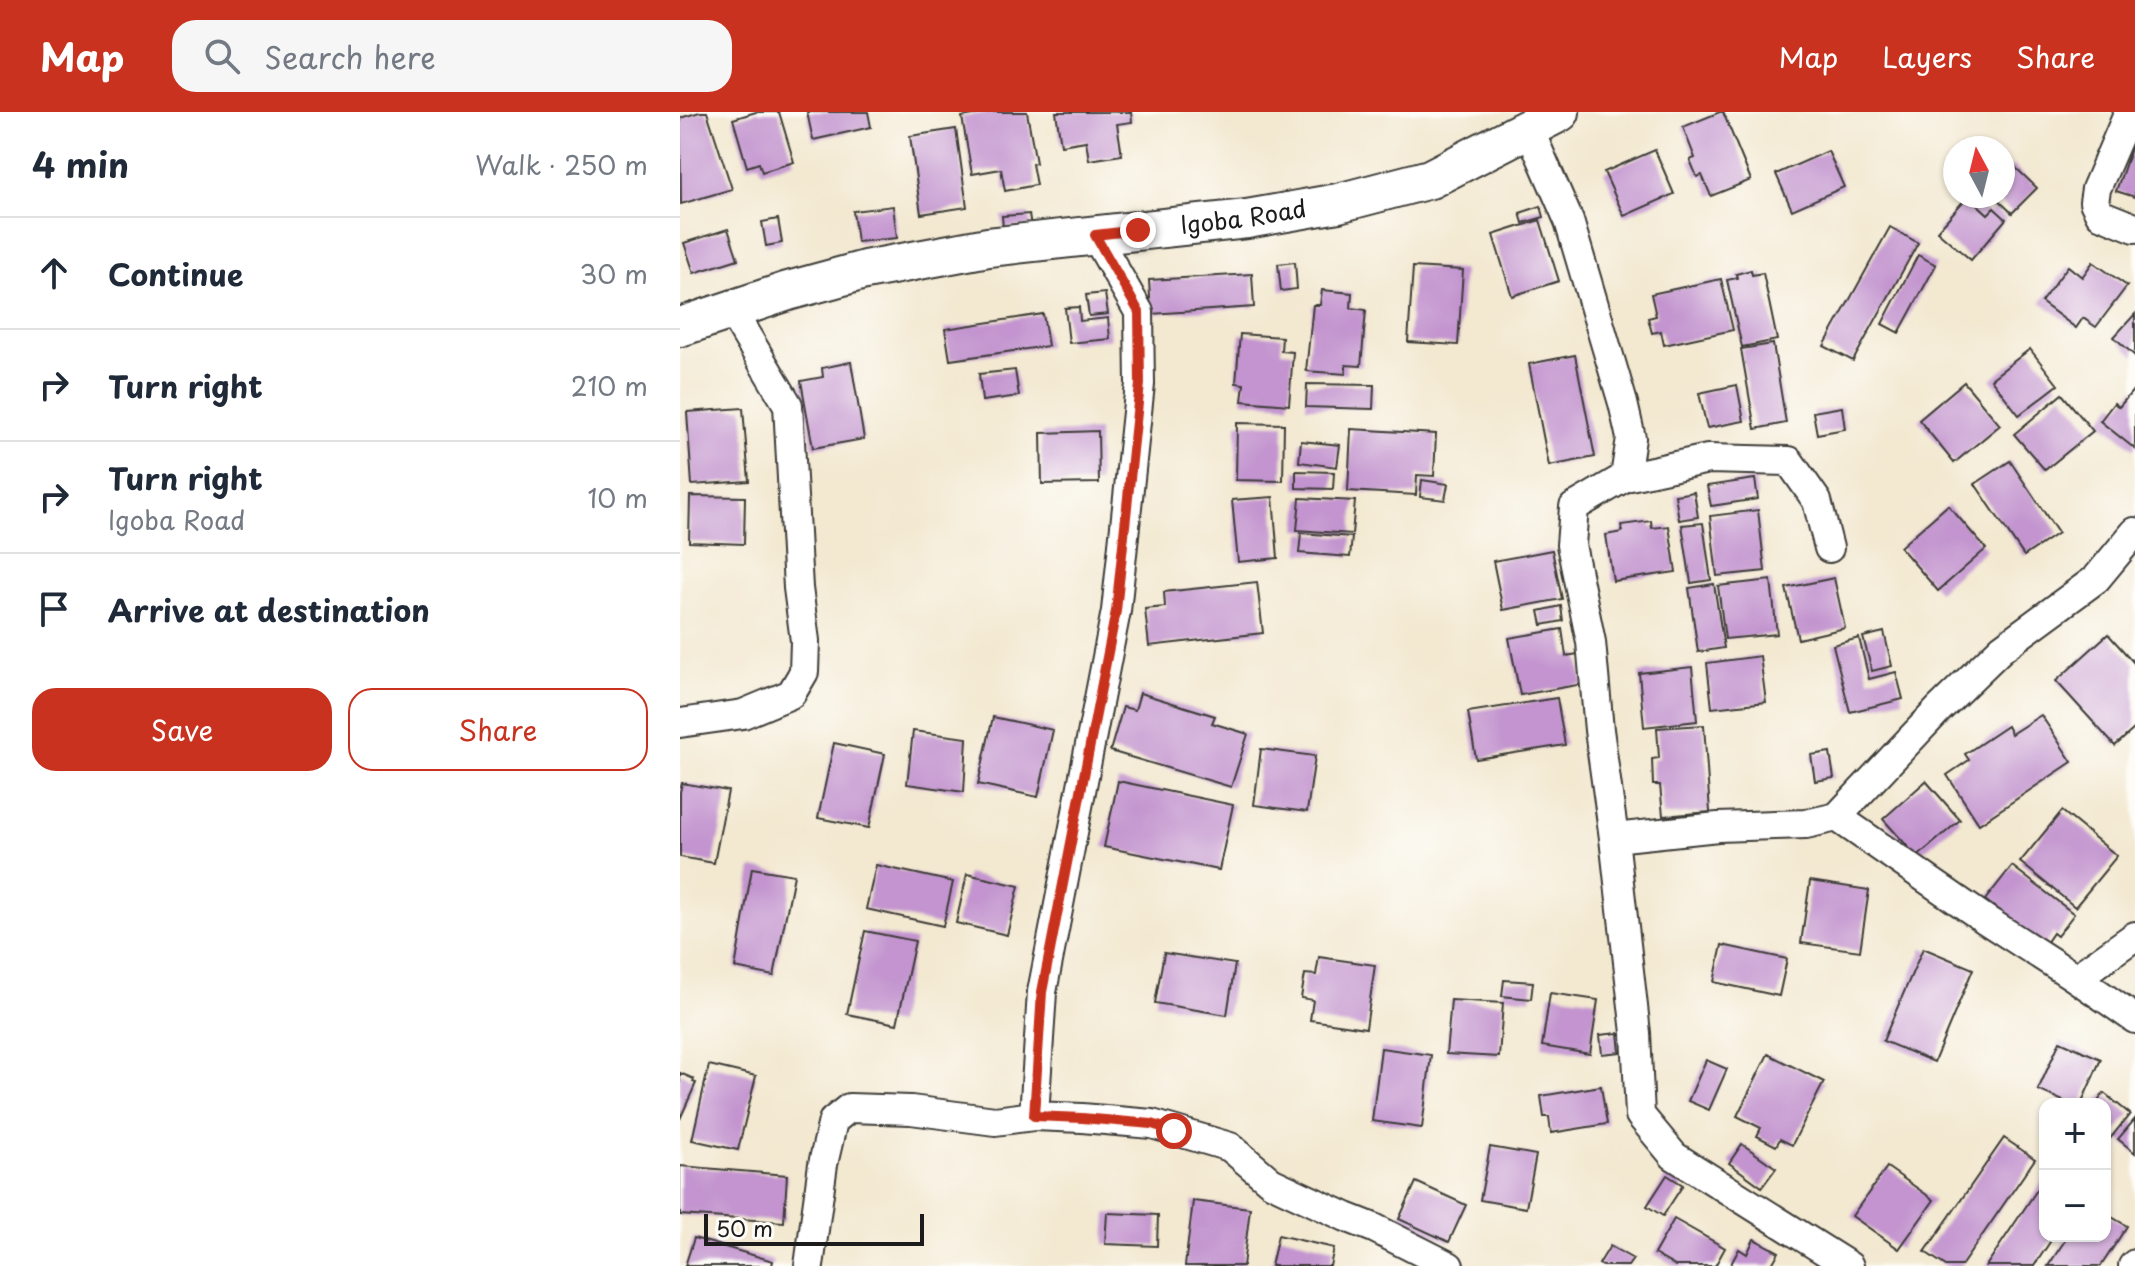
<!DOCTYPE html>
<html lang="en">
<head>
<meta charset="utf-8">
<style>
	body { margin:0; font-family:"Playpen Sans",sans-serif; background:#f6f6f7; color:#1f2937 }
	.controls { position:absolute; right:24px; bottom:24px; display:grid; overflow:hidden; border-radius:16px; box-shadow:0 2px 6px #0004 }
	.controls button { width:72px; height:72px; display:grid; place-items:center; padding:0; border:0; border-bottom:2px solid #e0e1e3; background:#fff; color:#1f2937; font:40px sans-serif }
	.compass { position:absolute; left:1263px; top:24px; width:72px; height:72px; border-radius:50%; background:#fff; box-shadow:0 2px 6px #0004; rotate:353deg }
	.scale { position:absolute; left:24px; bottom:20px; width:220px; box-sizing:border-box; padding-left:8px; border:4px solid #1c1c1c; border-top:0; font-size:22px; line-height:28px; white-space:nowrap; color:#1c1c1c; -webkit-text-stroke:6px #fdfcf7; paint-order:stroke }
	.stop { position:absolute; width:24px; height:24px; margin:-18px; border:6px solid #c8321e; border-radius:50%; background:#fff }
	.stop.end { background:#c8321e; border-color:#fff; box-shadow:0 2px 8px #0008 }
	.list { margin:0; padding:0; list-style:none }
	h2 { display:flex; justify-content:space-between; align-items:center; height:104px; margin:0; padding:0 32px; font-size:34px }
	h2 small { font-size:26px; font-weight:400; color:#747a83 }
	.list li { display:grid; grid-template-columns:52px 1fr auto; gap:24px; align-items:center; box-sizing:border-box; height:112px; padding:0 32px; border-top:2px solid #e0e1e3 }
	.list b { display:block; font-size:30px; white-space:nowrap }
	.list p { margin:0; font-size:26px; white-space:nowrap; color:#747a83 }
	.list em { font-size:26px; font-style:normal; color:#747a83 }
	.actions { display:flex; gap:16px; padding:24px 32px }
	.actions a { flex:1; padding:18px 0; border:2px solid #c8321e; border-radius:24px; text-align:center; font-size:28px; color:#c8321e }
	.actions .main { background:#c8321e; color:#fff }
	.icon { flex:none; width:44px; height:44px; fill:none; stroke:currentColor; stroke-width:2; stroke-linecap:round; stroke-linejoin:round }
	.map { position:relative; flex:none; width:1455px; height:1154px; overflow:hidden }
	header { display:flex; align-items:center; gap:48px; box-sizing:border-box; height:112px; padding:0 40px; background:#c8321e; color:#fff }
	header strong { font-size:38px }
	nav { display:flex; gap:44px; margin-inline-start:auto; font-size:28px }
	.search { width:560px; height:72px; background:#f6f6f7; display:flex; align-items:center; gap:20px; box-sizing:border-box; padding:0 28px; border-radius:24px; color:#747a83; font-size:30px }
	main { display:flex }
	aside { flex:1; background:#fff }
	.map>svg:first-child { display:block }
</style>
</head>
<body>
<header>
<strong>Map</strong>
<div class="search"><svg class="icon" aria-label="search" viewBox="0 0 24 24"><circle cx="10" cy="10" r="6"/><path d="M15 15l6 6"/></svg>Search here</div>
<nav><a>Map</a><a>Layers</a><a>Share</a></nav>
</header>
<main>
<aside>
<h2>4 min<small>Walk · 250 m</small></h2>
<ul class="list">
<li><svg class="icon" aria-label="ahead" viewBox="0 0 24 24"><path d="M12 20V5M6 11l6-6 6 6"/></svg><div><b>Continue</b></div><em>30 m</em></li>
<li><svg class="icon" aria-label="right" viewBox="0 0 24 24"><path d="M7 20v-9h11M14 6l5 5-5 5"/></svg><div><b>Turn right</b></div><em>210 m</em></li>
<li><svg class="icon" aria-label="right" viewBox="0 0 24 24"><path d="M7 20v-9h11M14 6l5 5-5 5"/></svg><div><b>Turn right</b><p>Igoba Road</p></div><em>10 m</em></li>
<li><svg class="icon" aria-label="arrive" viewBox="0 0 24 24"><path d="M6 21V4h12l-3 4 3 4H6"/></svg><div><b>Arrive at destination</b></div></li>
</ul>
<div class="actions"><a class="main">Save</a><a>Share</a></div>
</aside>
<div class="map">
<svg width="1455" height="1154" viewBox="0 0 1455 1154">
	<rect width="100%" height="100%" fill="#fdfcf7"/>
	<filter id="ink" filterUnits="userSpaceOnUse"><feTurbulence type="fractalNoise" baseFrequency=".0125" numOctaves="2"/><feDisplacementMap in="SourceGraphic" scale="16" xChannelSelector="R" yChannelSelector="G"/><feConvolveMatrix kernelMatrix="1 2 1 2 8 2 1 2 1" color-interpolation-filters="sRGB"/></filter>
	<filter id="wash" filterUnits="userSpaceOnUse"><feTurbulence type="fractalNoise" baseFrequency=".006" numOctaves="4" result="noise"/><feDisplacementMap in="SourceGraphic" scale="32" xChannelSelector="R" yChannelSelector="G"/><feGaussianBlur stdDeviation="1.8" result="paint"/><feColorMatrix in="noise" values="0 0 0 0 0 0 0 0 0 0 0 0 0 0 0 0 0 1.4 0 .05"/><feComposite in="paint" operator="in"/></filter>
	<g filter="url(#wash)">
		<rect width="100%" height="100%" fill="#f3e8d0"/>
		<g id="blocks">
			<g fill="#c394cf">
				<polygon points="20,0 27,0 52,77 1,92 0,6"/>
				<polygon points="76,0 99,0 114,50 82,60 79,51 67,55 53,7"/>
				<polygon points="127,0 188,0 191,15 133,28"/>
				<polygon points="310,0 347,0 356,51 352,52 356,73 325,79 321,57 292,62 282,5"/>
				<polygon points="376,0 451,0 452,10 437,12 442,43 409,48 406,29 381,33"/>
				<polygon points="1040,0 1043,0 1071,68 1031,84 1022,63 1017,65 1010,48 1015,46 1003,15"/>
				<polygon points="276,17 287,95 241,102 230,24"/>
				<polygon points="1455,25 1455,85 1436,79"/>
				<polygon points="975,38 994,82 944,104 924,60"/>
				<polygon points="1148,39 1164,75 1112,98 1096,62"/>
				<polygon points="1333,53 1357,76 1332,101 1314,84 1323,84 1323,63"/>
				<polygon points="1288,84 1308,102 1314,96 1326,107 1291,148 1257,119"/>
				<polygon points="213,94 217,126 177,130 173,99"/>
				<polygon points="861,94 864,105 843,111 840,101"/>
				<polygon points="349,102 351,114 323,116 322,104"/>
				<polygon points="98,107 102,131 86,134 82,110"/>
				<polygon points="860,108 879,169 832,184 813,123"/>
				<polygon points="1210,115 1238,131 1173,249 1144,234"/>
				<polygon points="48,117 58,147 14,161 4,131"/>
				<polygon points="1238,143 1256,153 1219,221 1202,212"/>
				<polygon points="615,150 617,177 601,179 598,152"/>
				<polygon points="1413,150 1447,174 1416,215 1403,206 1396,216 1361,190 1388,154 1402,165"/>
				<polygon points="733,155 783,158 778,233 728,230"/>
				<polygon points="1071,158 1072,163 1083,161 1097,228 1062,235 1047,168 1057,166 1056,162"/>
				<polygon points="572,162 574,195 471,202 469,168"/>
				<polygon points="1041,167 1053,218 984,233 981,219 972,221 968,206 976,204 971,182"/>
				<polygon points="642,178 672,181 671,196 686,198 681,254 666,253 666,262 626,259 633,193 640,193"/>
				<polygon points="425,181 428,202 409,204 406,183"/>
				<polygon points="399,195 400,209 428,206 430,227 389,231 385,196"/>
				<polygon points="363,202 368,234 270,248 265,217"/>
				<polygon points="1455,202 1455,244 1434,225"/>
				<polygon points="560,222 602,225 601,239 613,240 609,293 562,289 564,272 556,271"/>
				<polygon points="1093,232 1106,311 1075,317 1061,237"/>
				<polygon points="1350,237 1378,273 1339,303 1311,267"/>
				<polygon points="895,243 915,345 869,354 849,252"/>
				<polygon points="171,250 184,327 133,336 121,269 143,265 142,256"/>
				<polygon points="335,258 339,284 302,289 299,262"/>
				<polygon points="1284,270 1320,313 1274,351 1239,308"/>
				<polygon points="627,272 694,273 693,297 626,295"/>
				<polygon points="1057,273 1064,309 1027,316 1019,281"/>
				<polygon points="1455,276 1455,337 1420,309 1434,291 1439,295"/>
				<polygon points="1382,282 1413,319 1365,358 1334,322"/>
				<polygon points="1162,295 1165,317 1137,322 1133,300"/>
				<polygon points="63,296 69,369 12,373 7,300"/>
				<polygon points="557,311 604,312 603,369 556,368"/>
				<polygon points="671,317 756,322 754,364 737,363 736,383 668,379"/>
				<polygon points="418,319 419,371 362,372 361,321"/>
				<polygon points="621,329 660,333 657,355 619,350"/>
				<polygon points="1330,349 1378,421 1344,444 1295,372"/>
				<polygon points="616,359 654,360 653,377 616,376"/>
				<polygon points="1075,367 1078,387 1031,394 1027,374"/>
				<polygon points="742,368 768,372 765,388 740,385"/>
				<polygon points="1014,380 1018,405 999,408 995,383"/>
				<polygon points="10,384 65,385 64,432 9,430"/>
				<polygon points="593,385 598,446 558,450 552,388"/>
				<polygon points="620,386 675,389 672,422 617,418"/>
				<polygon points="1268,393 1306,437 1258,479 1220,435"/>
				<polygon points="1078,398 1085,459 1037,464 1030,404"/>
				<polygon points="971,409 972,416 989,414 996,460 933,469 926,423 942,420 941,413"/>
				<polygon points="1023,411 1031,468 1011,471 1002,413"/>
				<polygon points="621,421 672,425 670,445 619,441"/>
				<polygon points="872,438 882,487 823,498 813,449"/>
				<polygon points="1154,466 1165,516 1118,527 1106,476"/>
				<polygon points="1091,468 1097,522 1045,527 1038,474"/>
				<polygon points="577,470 583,521 469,534 465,497 485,495 484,480"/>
				<polygon points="1034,472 1044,536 1018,540 1009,476"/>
				<polygon points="881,494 883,509 862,513 859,499"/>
				<polygon points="882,517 886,544 898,542 903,572 840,583 829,526"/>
				<polygon points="1204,520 1212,554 1192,559 1183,525"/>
				<polygon points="1428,522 1455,552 1455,616 1435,634 1376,569"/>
				<polygon points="1179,526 1189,567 1216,560 1223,587 1170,600 1153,533"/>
				<polygon points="1080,544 1086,590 1032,596 1027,551"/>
				<polygon points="1012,555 1017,609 964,615 959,561"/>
				<polygon points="460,581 535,604 532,611 568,622 551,675 430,639 443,595 455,598"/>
				<polygon points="877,586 885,633 796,647 788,600"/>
				<polygon points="1361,603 1392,650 1299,712 1267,663 1289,648 1285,642 1327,614 1331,622"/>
				<polygon points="313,605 373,618 358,685 298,672"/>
				<polygon points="1024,613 1030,700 983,704 980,673 973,673 972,647 979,646 977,616"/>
				<polygon points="233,619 287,626 284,680 227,672"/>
				<polygon points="154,631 205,642 189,716 138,706"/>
				<polygon points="581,637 635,644 627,700 574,693"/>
				<polygon points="1150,640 1154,666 1135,669 1131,643"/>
				<polygon points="438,669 553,693 539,758 424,735"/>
				<polygon points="1246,669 1280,708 1237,745 1203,707"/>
				<polygon points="2,671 48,679 34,751 0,745 0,680"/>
				<polygon points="1382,699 1437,744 1395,795 1340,750"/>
				<polygon points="196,753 273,770 263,814 186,797"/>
				<polygon points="1332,754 1394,802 1377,824 1373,821 1364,834 1305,788"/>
				<polygon points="72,756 114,763 94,864 55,856"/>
				<polygon points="287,762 339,774 327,823 276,811"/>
				<polygon points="1130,769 1189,778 1180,839 1121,831"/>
				<polygon points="185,819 235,829 217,912 167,902"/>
				<polygon points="1042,833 1107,847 1099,884 1034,870"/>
				<polygon points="1243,836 1293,857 1254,950 1203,929"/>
				<polygon points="484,841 555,852 547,903 475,891"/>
				<polygon points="639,845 695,853 686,916 630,908 633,888 621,886 625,862 636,863"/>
				<polygon points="824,868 853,870 851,887 822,884"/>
				<polygon points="870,881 918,888 910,942 862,934"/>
				<polygon points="771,888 823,891 819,945 766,942"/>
				<polygon points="938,921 940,940 922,942 920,923"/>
				<polygon points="1380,929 1421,947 1401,992 1390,992 1358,978"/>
				<polygon points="701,936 751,943 742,1016 692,1009"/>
				<polygon points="1088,942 1144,970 1112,1033 1100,1027 1096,1034 1077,1024 1081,1016 1057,1004"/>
				<polygon points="1026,948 1047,957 1029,998 1008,989"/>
				<polygon points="29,953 76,964 58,1038 12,1028"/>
				<polygon points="0,961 14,967 13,970 16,971 0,1007"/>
				<polygon points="921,974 927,1012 871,1021 869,1005 864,1005 861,984"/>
				<polygon points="1424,981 1450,1002 1425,1033 1425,992 1416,992"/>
				<polygon points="1455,1007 1455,1041 1438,1027"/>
				<polygon points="1324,1026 1355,1047 1281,1154 1266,1154 1245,1140"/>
				<polygon points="1062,1032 1096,1056 1082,1075 1049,1051"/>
				<polygon points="810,1035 856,1043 846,1096 800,1088"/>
				<polygon points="0,1054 107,1063 104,1110 0,1103"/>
				<polygon points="1207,1055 1254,1088 1219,1137 1172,1104"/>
				<polygon points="987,1063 1003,1073 983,1104 967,1094"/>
				<polygon points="1365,1066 1365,1124 1374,1124 1354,1154 1306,1154"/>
				<polygon points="736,1070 786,1093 769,1130 719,1107"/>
				<polygon points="513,1089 570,1096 563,1154 505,1154"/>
				<polygon points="427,1101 478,1103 477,1134 425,1132"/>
				<polygon points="1425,1101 1447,1114 1421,1154 1368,1154 1388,1124 1425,1124"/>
				<polygon points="994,1107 1045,1136 1035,1154 995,1154 974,1142"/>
				<polygon points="598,1123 654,1136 650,1154 591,1154"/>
				<polygon points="14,1126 93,1149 92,1154 5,1154"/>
				<polygon points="1074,1127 1099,1140 1091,1154 1050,1154 1059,1137 1067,1142"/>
				<polygon points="930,1134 953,1147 948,1154 923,1154 919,1152"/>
			</g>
		</g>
	</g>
	<g filter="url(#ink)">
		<use href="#blocks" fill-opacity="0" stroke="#3c3b37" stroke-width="2"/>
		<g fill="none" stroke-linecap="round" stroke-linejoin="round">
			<defs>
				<g id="street">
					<polyline points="1449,0 1416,77 1414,90 1420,102 1455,116"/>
					<polyline points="849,17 889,109 943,291 951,326 945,365 894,395 891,433 911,530 919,618 934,726 956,921 960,1003 994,1044 1169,1154"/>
					<polyline points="945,365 1028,347 1109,349 1137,389 1149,436"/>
					<polyline points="0,611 63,602 111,582 124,560 125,529 118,476 108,293 51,198"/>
					<polyline points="1157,705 1306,808 1396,866 1455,907"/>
					<polyline points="934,726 1038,715 1126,712 1157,705 1259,597 1322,536 1416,467 1455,420"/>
					<polyline points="1396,866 1455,824"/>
					<polyline points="354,1004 402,1006 472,1012 550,1035 591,1070 666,1105 694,1116 769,1154"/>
					<polyline points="129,1154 143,1052 153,1009 169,996 231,998 315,1009 354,1004 362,880 436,499 460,272 459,200 415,123"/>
					<polyline points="1453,1154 1455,1152"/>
				</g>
				<g id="secondary">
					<path id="s1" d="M0 215 108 179 185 158 308 135 567 107 658 91 750 67 880 0"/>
				</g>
			</defs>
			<use href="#street" stroke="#3c3b37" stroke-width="32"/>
			<use href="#secondary" stroke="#3c3b37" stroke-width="42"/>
			<use href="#street" stroke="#fff" stroke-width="28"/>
			<use href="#secondary" stroke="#fff" stroke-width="38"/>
		</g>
	</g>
	<g fill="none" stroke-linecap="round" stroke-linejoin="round" filter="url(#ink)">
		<polyline stroke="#c8321e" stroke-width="10" points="458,118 415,123 459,200 460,272 436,499 362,880 354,1004 402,1006 472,1012 494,1019"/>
	</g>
	<g text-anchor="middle" stroke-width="8" stroke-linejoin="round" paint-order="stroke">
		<g font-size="24" fill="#1c1c1c" stroke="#fdfcf7">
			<text dy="8" stroke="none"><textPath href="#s1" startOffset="576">Igoba Road</textPath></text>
		</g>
	</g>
</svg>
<div class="controls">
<button>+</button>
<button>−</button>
</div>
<svg class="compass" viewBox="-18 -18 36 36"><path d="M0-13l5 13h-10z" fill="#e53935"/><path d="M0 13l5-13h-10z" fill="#747a83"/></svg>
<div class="scale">50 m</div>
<div class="stop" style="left:494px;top:1019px"></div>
<div class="stop end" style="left:458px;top:118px"></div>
</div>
</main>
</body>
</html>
